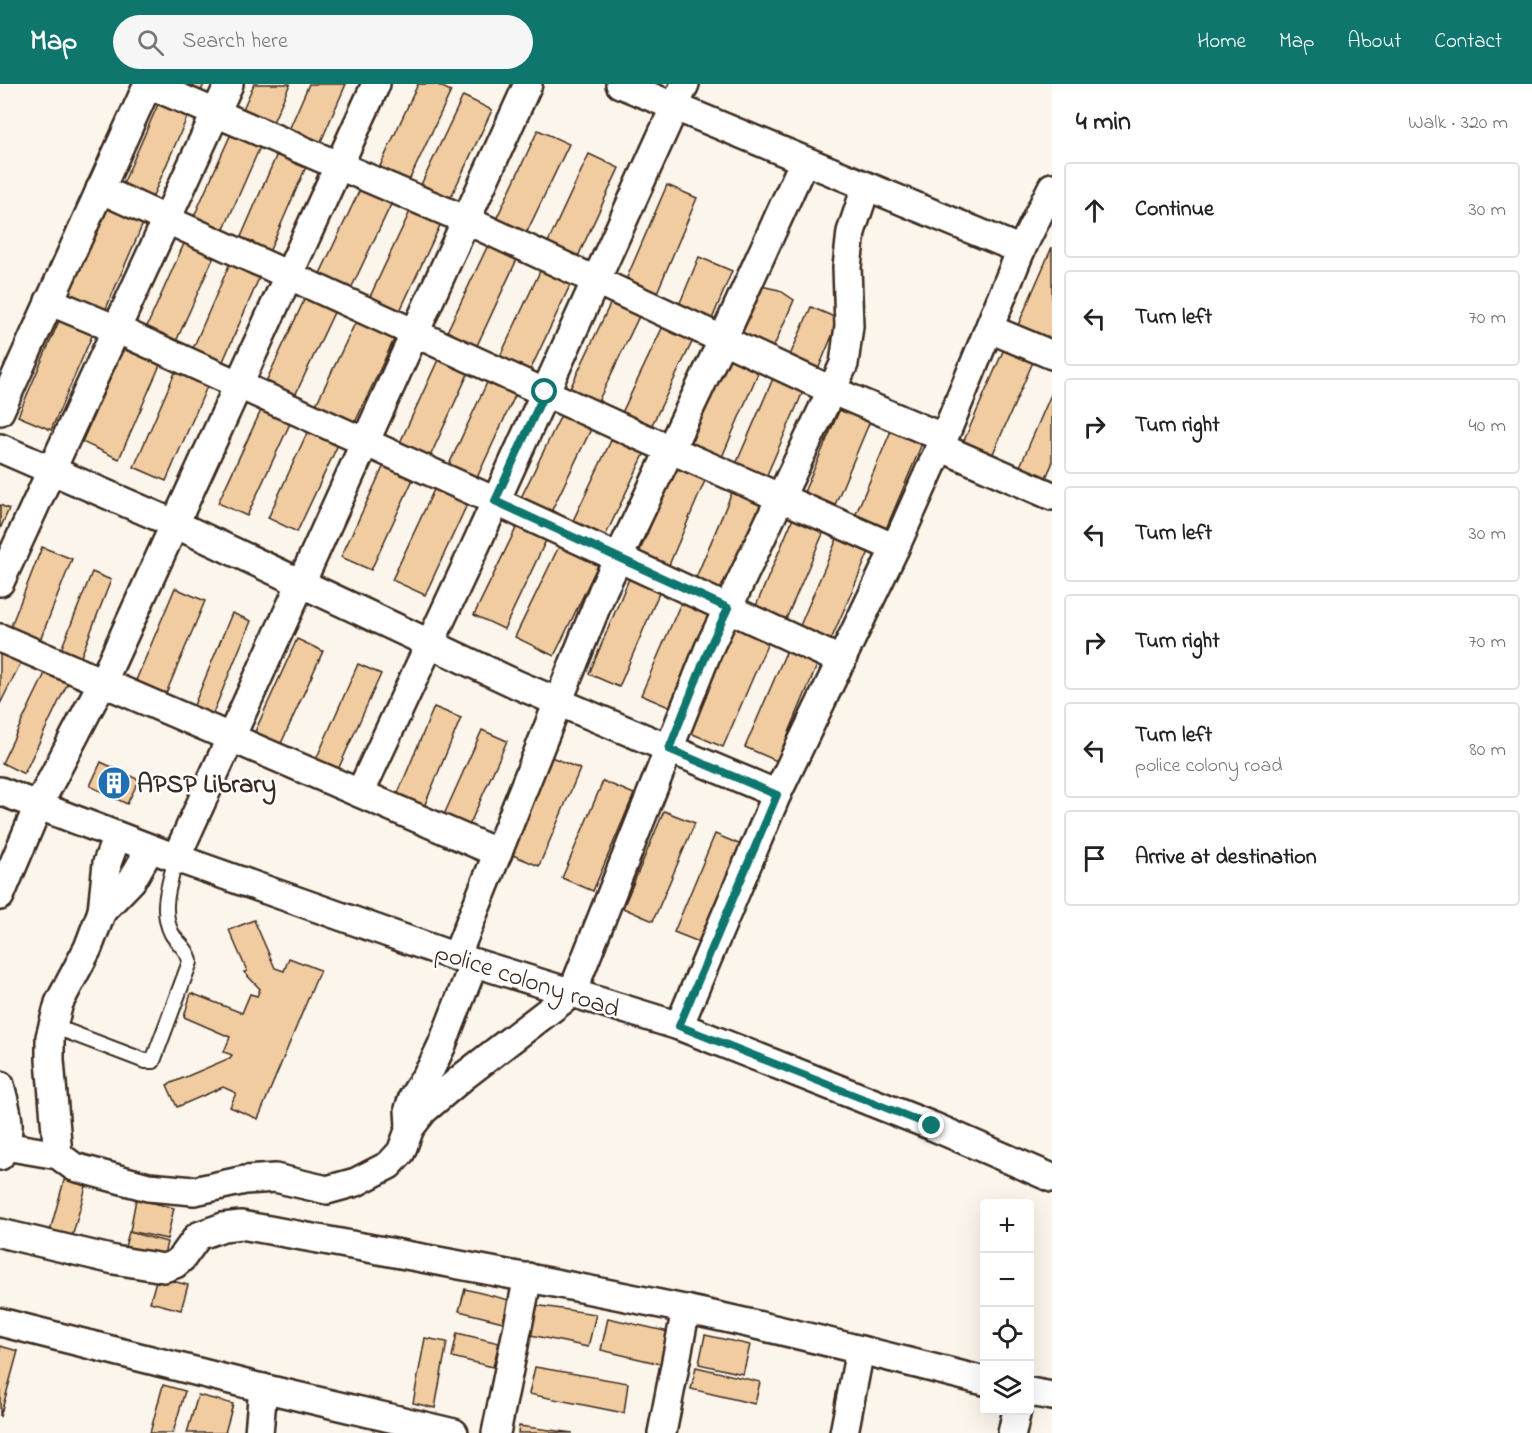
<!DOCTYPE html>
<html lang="en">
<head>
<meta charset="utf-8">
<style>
	body { margin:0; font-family:"Indie Flower",sans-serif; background:#f6f6f6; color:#222 }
	.controls { position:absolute; right:18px; bottom:18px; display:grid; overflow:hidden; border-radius:6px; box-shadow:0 6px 24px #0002 }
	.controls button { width:54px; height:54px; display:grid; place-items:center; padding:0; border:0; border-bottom:2px solid #e0e0e0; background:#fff; color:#222; font:30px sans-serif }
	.stop { position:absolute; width:18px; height:18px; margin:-14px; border:4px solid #0f766e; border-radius:50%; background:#fff }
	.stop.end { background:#0f766e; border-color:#fff; box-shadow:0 2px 6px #0008 }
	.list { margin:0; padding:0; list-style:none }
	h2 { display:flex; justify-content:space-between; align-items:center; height:78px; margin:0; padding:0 24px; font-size:26px }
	h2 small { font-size:20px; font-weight:400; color:#767676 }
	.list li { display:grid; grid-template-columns:39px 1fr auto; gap:18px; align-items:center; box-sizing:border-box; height:96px; margin:0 12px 12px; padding:0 12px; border:2px solid #e0e0e0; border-radius:6px }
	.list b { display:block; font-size:22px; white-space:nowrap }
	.list p { margin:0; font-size:20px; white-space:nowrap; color:#767676 }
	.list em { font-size:20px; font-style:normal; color:#767676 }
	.icon { flex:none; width:33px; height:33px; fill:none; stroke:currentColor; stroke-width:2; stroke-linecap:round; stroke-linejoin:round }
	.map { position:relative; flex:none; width:1052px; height:1349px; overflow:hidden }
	header { display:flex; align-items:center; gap:36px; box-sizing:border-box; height:84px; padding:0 30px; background:#0f766e; color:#fff }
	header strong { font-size:28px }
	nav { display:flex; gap:33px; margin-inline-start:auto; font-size:21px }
	.search { width:420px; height:54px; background:#f6f6f6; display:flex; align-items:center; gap:15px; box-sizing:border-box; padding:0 21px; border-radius:33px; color:#767676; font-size:22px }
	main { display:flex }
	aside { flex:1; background:#fff }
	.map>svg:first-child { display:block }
</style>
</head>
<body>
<header>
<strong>Map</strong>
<div class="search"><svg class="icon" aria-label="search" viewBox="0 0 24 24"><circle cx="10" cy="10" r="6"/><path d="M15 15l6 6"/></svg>Search here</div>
<nav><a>Home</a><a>Map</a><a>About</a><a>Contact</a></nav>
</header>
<main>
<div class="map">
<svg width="1052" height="1349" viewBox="0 0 1052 1349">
	<rect width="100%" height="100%" fill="#fcf5ec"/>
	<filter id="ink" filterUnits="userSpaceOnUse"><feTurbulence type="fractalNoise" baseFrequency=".0167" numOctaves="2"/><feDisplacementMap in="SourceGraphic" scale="12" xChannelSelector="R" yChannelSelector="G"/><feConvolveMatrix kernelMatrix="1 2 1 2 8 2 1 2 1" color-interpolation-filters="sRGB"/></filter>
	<g filter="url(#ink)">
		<g fill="#f1cca1" stroke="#3b2a1e" stroke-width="1.5">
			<polygon points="172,0 204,0 199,12"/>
			<polygon points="254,0 290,0 273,38 243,25"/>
			<polygon points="309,0 346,0 319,62 288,48"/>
			<polygon points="418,0 436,0 451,7 406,103 377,89"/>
			<polygon points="163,9 192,22 149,121 119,109"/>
			<polygon points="463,12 492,26 448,119 419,105"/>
			<polygon points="234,43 263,56 221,152 191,139"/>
			<polygon points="538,46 569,60 523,156 493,142"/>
			<polygon points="280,63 309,76 266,175 237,162"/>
			<polygon points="589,70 619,84 574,181 544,167"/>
			<polygon points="363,99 394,114 348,211 317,196"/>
			<polygon points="667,101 697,114 656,211 625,198"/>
			<polygon points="106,118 145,135 101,236 61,220"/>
			<polygon points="413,121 443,135 398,231 368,217"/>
			<polygon points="187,153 217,166 174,262 144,249"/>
			<polygon points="489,159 518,173 474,268 444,254"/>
			<polygon points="1052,163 1052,258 1015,248"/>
			<polygon points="233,172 263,185 221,282 191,269"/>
			<polygon points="699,173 732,187 710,240 677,226"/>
			<polygon points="542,183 572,197 527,293 497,279"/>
			<polygon points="761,202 779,206 794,216 771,269 738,255"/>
			<polygon points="308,208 337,222 292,318 263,304"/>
			<polygon points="613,214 641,228 595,324 567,311"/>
			<polygon points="811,223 839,235 817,288 788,276"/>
			<polygon points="62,230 95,245 51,346 18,332"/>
			<polygon points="358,233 396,251 352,345 313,327"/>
			<polygon points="665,238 695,252 649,347 620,333"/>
			<polygon points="123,265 160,281 119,375 82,358"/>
			<polygon points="1004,265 1033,278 991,374 962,361"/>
			<polygon points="442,267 472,281 428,377 398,363"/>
			<polygon points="730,269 761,282 719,380 688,367"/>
			<polygon points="177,284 209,298 166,397 134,383"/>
			<polygon points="491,290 519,303 474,400 446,387"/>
			<polygon points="775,290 805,303 763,400 733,387"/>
			<polygon points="1052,308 1052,380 1044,398 1018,387"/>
			<polygon points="843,318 873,330 832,428 801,415"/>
			<polygon points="264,320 293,333 247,432 218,419"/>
			<polygon points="564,325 594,339 548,434 518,420"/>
			<polygon points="312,338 342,352 297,448 268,434"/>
			<polygon points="893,342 924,355 883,452 852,439"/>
			<polygon points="616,346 648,362 602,459 570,443"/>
			<polygon points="386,377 415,391 371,486 341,473"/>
			<polygon points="677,379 707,392 666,488 636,476"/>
			<polygon points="438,397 471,412 425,511 392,496"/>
			<polygon points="736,399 766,412 725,510 695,496"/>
			<polygon points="0,421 9,425 0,445"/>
			<polygon points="794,432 825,445 783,542 753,529"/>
			<polygon points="520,436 549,450 504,545 474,531"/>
			<polygon points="839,450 871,463 827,565 796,551"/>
			<polygon points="563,454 602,473 554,572 515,553"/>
			<polygon points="42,463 72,475 39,559 9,547"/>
			<polygon points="92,488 111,496 80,575 60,568"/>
			<polygon points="631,490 662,502 619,603 589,590"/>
			<polygon points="175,504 205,517 164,614 134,601"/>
			<polygon points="683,514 713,527 671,624 641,611"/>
			<polygon points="232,529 251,537 211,634 192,626"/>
			<polygon points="733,538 770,554 723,663 686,647"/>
			<polygon points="297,555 323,567 279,664 253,652"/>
			<polygon points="790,559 821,572 777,677 745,663"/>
			<polygon points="0,568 21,578 0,620"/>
			<polygon points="358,580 381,590 336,690 314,680"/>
			<polygon points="49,581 71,592 24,690 2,679"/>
			<polygon points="434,623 461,634 423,725 396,714"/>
			<polygon points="482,646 507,657 468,744 443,733"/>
			<polygon points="549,672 580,685 539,782 508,769"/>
			<polygon points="101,678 139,696 127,720 90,702"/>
			<polygon points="603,697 634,710 593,807 562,794"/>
			<polygon points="664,727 695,739 653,837 623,824"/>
			<polygon points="715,750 746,763 704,860 674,848"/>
			<polygon points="254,836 275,884 284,887 289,874 320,886 258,1035 230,1023 236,1009 223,1003 177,1023 167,1001 230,974 232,971 224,968 230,953 184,933 191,909 242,929 250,910 257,912 260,905 244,888 247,887 229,846"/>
			<polygon points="65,1093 87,1099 70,1161 48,1154"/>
			<polygon points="136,1115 174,1124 167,1155 130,1147"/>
			<polygon points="129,1148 167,1158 162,1180 123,1170"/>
			<polygon points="157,1193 188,1201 181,1226 150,1218"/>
			<polygon points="465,1205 509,1216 503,1238 459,1227"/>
			<polygon points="534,1221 596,1230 588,1263 526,1250"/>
			<polygon points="608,1234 669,1248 661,1280 601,1266"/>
			<polygon points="457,1249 499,1259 493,1283 452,1273"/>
			<polygon points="705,1251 750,1261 743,1290 699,1280"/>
			<polygon points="425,1254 447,1258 435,1324 413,1319"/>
			<polygon points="0,1262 18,1267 0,1333"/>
			<polygon points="535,1283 628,1299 624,1329 529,1310"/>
			<polygon points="696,1283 760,1298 755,1320 691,1305"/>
			<polygon points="163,1301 185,1307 173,1349 150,1349"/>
			<polygon points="198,1311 233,1320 225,1349 187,1349"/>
			<polygon points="519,1342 573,1349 518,1349"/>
		</g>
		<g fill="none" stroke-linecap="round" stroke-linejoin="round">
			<defs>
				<path id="lane" d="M53 942 145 977H153L190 878C189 866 178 860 172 850 159 825 170 799 176 774"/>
				<g id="street">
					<polyline points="148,0 466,136 831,306 944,354"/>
					<polyline points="620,0 1021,166 944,354 895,464 777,710 679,942"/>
					<polyline points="100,105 642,353 895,464"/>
					<polyline points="1021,166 1052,103"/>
					<polyline points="49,217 116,245 495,417 842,577"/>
					<polyline points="990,245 1052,271"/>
					<polyline points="0,327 148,0"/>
					<polyline points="940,363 1052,412"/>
					<polyline points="0,364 175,440 518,601 777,710"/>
					<polyline points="0,498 229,0"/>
					<polyline points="0,554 498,769"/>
					<polyline points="0,707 176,774 456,873 679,942 932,1042 1052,1094"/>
					<polyline points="360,709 475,463 685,0"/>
					<polyline points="176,774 528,0"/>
					<polyline points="0,812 39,720 103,597 376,0"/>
					<polyline points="102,827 132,796 150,765"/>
					<polyline points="456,873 603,506 723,255 804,77"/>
					<path d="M0 1001C7 1029 14 1045 0 1072"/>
					<polyline points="410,1043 409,1025 413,1013 431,984 442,961 474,879"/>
					<polyline points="5,1062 58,1071 74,1083 148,1103 194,1107 245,1096 275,1094 327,1106 356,1098 389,1081 401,1068 410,1044 424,1026 464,992 572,909 709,564 844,280 849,242 847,183 851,148 866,103"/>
					<polyline points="58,1071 50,976 50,953 59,919 88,864 102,827 107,779 117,752"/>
					<path d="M0 1149 114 1176 164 1184 175 1180 182 1174 198 1152 223 1143 241 1141C389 1168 537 1194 684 1225 785 1246 885 1272 984 1297"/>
					<polyline points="0,1238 254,1302 454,1349"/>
					<polyline points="1030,1308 1052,1312"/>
					<polyline points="259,1349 263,1304"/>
					<polyline points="496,1349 528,1193"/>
					<polyline points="662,1349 686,1225"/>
					<polyline points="844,1349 860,1266"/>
					<polyline points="1012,1349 1017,1326"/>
				</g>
			</defs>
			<use href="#lane" stroke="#3b2a1e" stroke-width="18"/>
			<use href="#street" stroke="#3b2a1e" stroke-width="32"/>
			<use href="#lane" stroke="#fff" stroke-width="14"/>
			<use href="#street" stroke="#fff" stroke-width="27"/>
		</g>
	</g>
	<g fill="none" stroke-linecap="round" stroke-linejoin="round" filter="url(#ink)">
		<polyline stroke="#0f766e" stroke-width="8" points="545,308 495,417 728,524 709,564 669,665 777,711 679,942 932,1042"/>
	</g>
	<defs>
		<symbol id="building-disc" viewBox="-11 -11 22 22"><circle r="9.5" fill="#1f6fb2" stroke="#fff"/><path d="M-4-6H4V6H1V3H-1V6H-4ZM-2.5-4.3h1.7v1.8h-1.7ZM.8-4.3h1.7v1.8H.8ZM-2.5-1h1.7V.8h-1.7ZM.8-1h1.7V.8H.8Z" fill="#fff"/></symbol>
	</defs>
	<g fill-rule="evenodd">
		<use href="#building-disc" x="95" y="680" width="38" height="38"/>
	</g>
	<g text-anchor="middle" stroke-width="5" stroke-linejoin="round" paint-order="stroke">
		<g font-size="26" font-weight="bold" fill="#3b2a1e" stroke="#fff" text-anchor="start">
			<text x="137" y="708">APSP Library</text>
		</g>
		<g font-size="26" fill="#3b2a1e" stroke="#fff">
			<text transform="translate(528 895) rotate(18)" y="9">police colony road</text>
		</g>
	</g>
</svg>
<div class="controls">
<button>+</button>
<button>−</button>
<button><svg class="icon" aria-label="locate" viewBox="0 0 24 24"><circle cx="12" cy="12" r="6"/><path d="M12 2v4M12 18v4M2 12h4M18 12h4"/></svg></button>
<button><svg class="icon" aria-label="layers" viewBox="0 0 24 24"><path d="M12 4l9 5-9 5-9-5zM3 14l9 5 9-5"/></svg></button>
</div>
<div class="stop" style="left:545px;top:308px"></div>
<div class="stop end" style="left:932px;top:1042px"></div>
</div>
<aside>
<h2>4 min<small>Walk · 320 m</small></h2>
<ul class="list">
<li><svg class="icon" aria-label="ahead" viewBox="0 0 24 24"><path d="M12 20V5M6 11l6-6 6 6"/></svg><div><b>Continue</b></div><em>30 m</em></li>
<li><svg class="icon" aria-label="left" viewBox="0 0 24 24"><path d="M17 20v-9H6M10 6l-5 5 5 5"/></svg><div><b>Turn left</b></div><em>70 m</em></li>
<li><svg class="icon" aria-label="right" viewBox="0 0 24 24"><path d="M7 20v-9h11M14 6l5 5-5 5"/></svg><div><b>Turn right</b></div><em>40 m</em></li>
<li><svg class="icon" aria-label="left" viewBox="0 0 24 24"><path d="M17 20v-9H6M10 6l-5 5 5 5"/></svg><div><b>Turn left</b></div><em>30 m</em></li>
<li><svg class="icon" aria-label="right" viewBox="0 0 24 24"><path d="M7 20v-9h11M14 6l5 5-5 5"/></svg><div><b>Turn right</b></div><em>70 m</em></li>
<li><svg class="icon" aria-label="left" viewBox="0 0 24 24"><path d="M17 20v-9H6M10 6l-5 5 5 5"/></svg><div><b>Turn left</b><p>police colony road</p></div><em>80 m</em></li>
<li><svg class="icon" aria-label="arrive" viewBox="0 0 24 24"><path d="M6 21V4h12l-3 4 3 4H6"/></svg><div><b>Arrive at destination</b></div></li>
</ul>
</aside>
</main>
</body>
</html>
